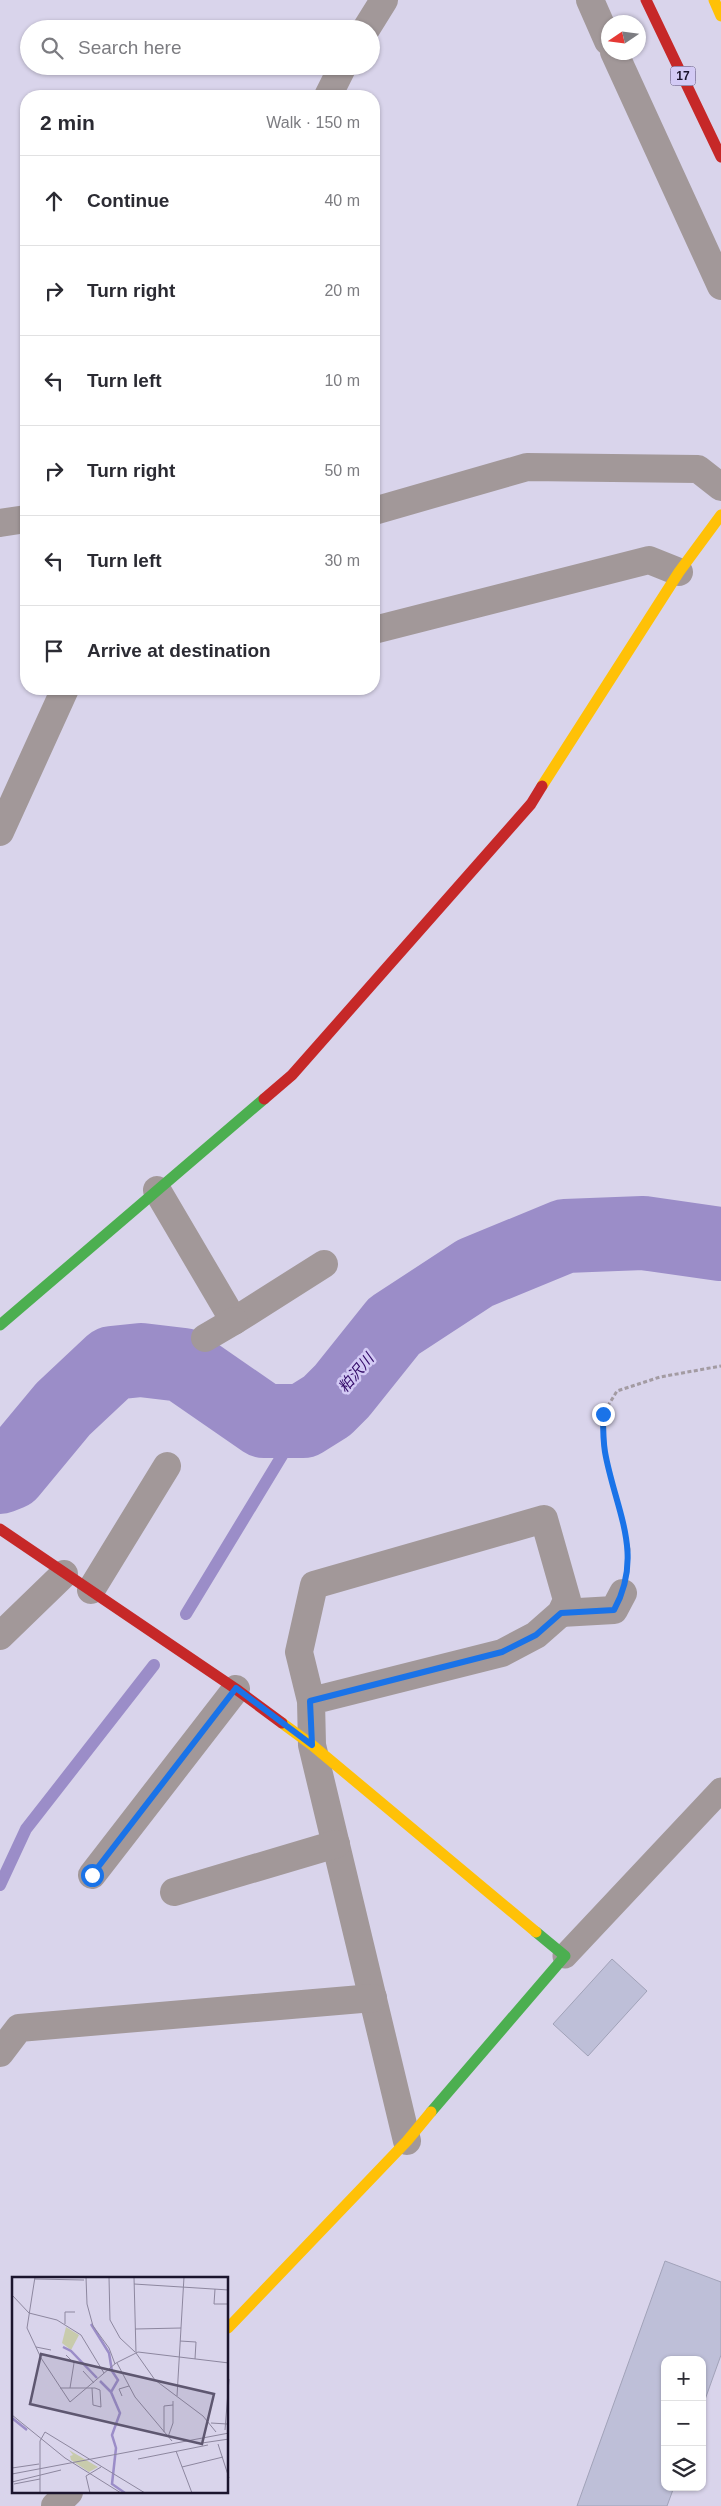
<!DOCTYPE html>
<html lang="en">
<head>
<meta charset="utf-8">
<style>
	body { margin:0; font-family:Helvetica,"Noto Sans JP",sans-serif; background:#f2f2f3; color:#2b2b33 }
	.controls { position:absolute; right:15px; bottom:15px; display:grid; overflow:hidden; border-radius:10px; box-shadow:0 1px 4px #0004 }
	.controls button { width:45px; height:45px; display:grid; place-items:center; padding:0; border:0; border-bottom:1px solid #e1e1e2; background:#fff; color:#2b2b33; font:25px sans-serif }
	.compass { position:absolute; left:601px; top:15px; width:45px; height:45px; border-radius:50%; background:#fff; box-shadow:0 1px 4px #0004; rotate:257deg }
	.stop { position:absolute; width:15px; height:15px; margin:-11px; border:4px solid #1a73e8; border-radius:50%; background:#fff }
	.stop.end { background:#1a73e8; border-color:#fff; box-shadow:0 1px 5px #0008 }
	.list { margin:0; padding:0; list-style:none }
	h2 { display:flex; justify-content:space-between; align-items:center; height:65px; margin:0; padding:0 20px; font-size:21px }
	h2 small { font-size:16px; font-weight:400; color:#7c7c81 }
	.list li { display:grid; grid-template-columns:32px 1fr auto; gap:15px; align-items:center; box-sizing:border-box; height:90px; padding:0 20px; border-top:1px solid #e1e1e2 }
	.list b { display:block; font-size:19px; white-space:nowrap }
	.list em { font-size:16px; font-style:normal; color:#7c7c81 }
	.icon { flex:none; width:28px; height:28px; fill:none; stroke:currentColor; stroke-width:2; stroke-linecap:round; stroke-linejoin:round }
	.map { position:relative; flex:none; width:721px; height:2506px; overflow:hidden }
	.search { position:absolute; background:#fff; box-shadow:0 1px 4px #0004; left:20px; top:20px; width:360px; height:55px; display:flex; align-items:center; gap:12px; box-sizing:border-box; padding:0 18px; border-radius:28px; color:#7c7c81; font-size:19px }
	.panel { position:absolute; background:#fff; box-shadow:0 1px 4px #0004; left:20px; top:90px; width:360px; height:605px; border-radius:20px }
	.map>svg:first-child { display:block }
</style>
</head>
<body>
<div class="map">
<svg width="721" height="2506" viewBox="0 0 721 2506">
	<rect width="100%" height="100%" fill="#d9d4eb"/>
	<g fill="none" stroke-linecap="round" stroke-linejoin="round">
		<g stroke="#9b8dc8" stroke-width="12">
			<polyline points="186,1614 303,1421"/>
			<polyline points="0,1885 26,1829 154,1665"/>
		</g>
		<polyline stroke="#9b8dc8" stroke-width="74" points="0,1477 10,1473 63,1409 112,1363 141,1360 183,1365 264,1421 303,1421 327,1406 342,1391 394,1326 475,1273 565,1236 643,1233 721,1244"/>
	</g>
	<g fill="#bebfd8" stroke="#a1a2b8">
		<polygon points="612,1959 647,1991 588,2056 553,2024"/>
		<polygon points="665,2261 721,2282 721,2355 702,2408 702,2360 665,2360 665,2487 674,2487 667,2506 577,2506"/>
	</g>
	<g fill="none" stroke-linecap="round" stroke-linejoin="round">
		<polyline stroke="#a39ba2" stroke-width="3" stroke-dasharray="4 2.5" stroke-linecap="butt" points="628,1558 629,1549 605,1451 603,1414 617,1391 660,1377 721,1366"/>
		<polyline stroke="#a29899" stroke-width="25" points="565,1956 721,1790"/>
		<g stroke="#a29899" stroke-width="28">
			<polyline points="590,0 608,41"/>
			<polyline points="366,29 384,0"/>
			<polyline points="614,52 721,286"/>
			<polyline points="328,96 343,66"/>
			<polyline points="374,511 527,467 698,469 721,487"/>
			<polyline points="0,523 26,519"/>
			<polyline points="374,630 649,560 679,572"/>
			<polyline points="0,832 65,689"/>
			<polyline points="157,1190 234,1321 324,1264"/>
			<polyline points="205,1338 234,1321"/>
			<polyline points="91,1590 167,1466"/>
			<polyline points="561,1613 614,1610 623,1593"/>
			<polyline points="0,1636 64,1574"/>
			<polyline points="311,1701 502,1653 536,1635 561,1613 567,1600 544,1519 314,1585 299,1652 311,1701 312,1745 407,2141"/>
			<polyline points="92,1875 236,1689"/>
			<polyline points="174,1892 336,1844"/>
			<polyline points="0,2053 19,2028 373,1998"/>
			<polyline points="55,2506 69,2492"/>
		</g>
		<g stroke="#4caf50" stroke-width="11">
			<polyline points="0,1325 264,1099"/>
			<polyline points="431,2112 565,1956 536,1932"/>
		</g>
		<g stroke="#ffc107" stroke-width="11">
			<polyline points="714,0 721,16"/>
			<polyline points="542,786 679,572 721,515"/>
			<polyline points="282,1723 312,1745 536,1932"/>
			<polyline points="228,2328 407,2141 431,2112"/>
		</g>
		<g stroke="#c62828" stroke-width="11">
			<polyline points="646,0 721,157"/>
			<polyline points="264,1099 292,1075 531,804 542,786"/>
			<polyline points="0,1529 236,1689 282,1723"/>
		</g>
	</g>
	<g fill="none" stroke-linecap="round" stroke-linejoin="round">
		<path stroke="#1a73e8" stroke-width="6" d="M92 1875 236 1688 312 1745 310 1701 502 1652 536 1635 561 1613 614 1610C645 1554 615 1509 605 1452 603 1440 603 1426 603 1414"/>
	</g>
	<g text-anchor="middle" stroke-width="5" stroke-linejoin="round" paint-order="stroke">
		<rect fill="#d3caf5" stroke="#524b69" stroke-width="1" x="670.5" y="66.5" width="25" height="19" rx="4"/>
		<g font-size="12" font-weight="bold" fill="#1b142d">
			<text x="683" y="80">17</text>
		</g>
		<g font-size="15" font-style="italic" fill="#310966" stroke="#d3caf5">
			<text transform="translate(356 1373) rotate(-50)" y="5">粕沢川</text>
		</g>
	</g>
	<g transform="translate(12 2277)">
		<rect width="216" height="216" fill="#d9d4eb"/>
		<path d="M54 50 67 58 59 73 50 66ZM57 173 86 190 77 195 59 183 58 179 61 178Z" fill="#c8cbac"/>
		<path fill="none" stroke="#9b8dc8" stroke-width="2.5" d="M79 47 97 76 100 94 106 103 99 115 108 136 100 158 104 171 100 207 113 216M51 70 59 74 85 101M88 104 99 115M0 141 15 153"/>
		<path fill="none" stroke="#8d879f" stroke-width="1" d="M23 0 15 51 29 81 58 125 104 86 126 75 217 86M74 0 75 27 81 49 97 71 103 87M97 0 98 43 108 61 123 75M122 0 124 76 143 103 191 139 204 155M23 2 72 3M122 7 217 13M203 12 202 27H217M0 18 17 36 45 43 69 58 92 96M53 47V35H63M123 52 169 51M168 64 184 65 183 82M24 70 39 73M54 78 62 86 58 111M105 86 123 120 160 164M71 94 82 106M48 111H83L88 113 89 130 81 128 80 111M110 119 107 112 117 109M165 119 172 0M0 138 53 181 109 216M199 146 215 147M213 153 217 102M152 155V129L161 128M156 160 161 146V124M190 166 217 162M206 167 217 201M164 174 180 216M126 182 196 168M170 190 211 180M0 191 27 187M0 197 217 156M0 205 49 193M2 207 28 202M28 216V164L33 155 133 216M78 216 74 199 89 190"/>
		<path fill="#5e5770" fill-opacity="0.15" stroke="#5e5770" stroke-width="2.5" d="M29 77 202 117 190 167 18 127Z"/>
		<rect width="216" height="216" fill="none" stroke="#1b142d" stroke-width="2.5"/>
	</g>
</svg>
<div class="controls">
<button>+</button>
<button>−</button>
<button><svg class="icon" aria-label="layers" viewBox="0 0 24 24"><path d="M12 4l9 5-9 5-9-5zM3 14l9 5 9-5"/></svg></button>
</div>
<svg class="compass" viewBox="-18 -18 36 36"><path d="M0-13l5 13h-10z" fill="#e53935"/><path d="M0 13l5-13h-10z" fill="#7c7c81"/></svg>
<div class="stop" style="left:92px;top:1875px"></div>
<div class="stop end" style="left:603px;top:1414px"></div>
<div class="search"><svg class="icon" aria-label="search" viewBox="0 0 24 24"><circle cx="10" cy="10" r="6"/><path d="M15 15l6 6"/></svg>Search here</div>
<section class="panel">
<h2>2 min<small>Walk · 150 m</small></h2>
<ul class="list">
<li><svg class="icon" aria-label="ahead" viewBox="0 0 24 24"><path d="M12 20V5M6 11l6-6 6 6"/></svg><div><b>Continue</b></div><em>40 m</em></li>
<li><svg class="icon" aria-label="right" viewBox="0 0 24 24"><path d="M7 20v-9h11M14 6l5 5-5 5"/></svg><div><b>Turn right</b></div><em>20 m</em></li>
<li><svg class="icon" aria-label="left" viewBox="0 0 24 24"><path d="M17 20v-9H6M10 6l-5 5 5 5"/></svg><div><b>Turn left</b></div><em>10 m</em></li>
<li><svg class="icon" aria-label="right" viewBox="0 0 24 24"><path d="M7 20v-9h11M14 6l5 5-5 5"/></svg><div><b>Turn right</b></div><em>50 m</em></li>
<li><svg class="icon" aria-label="left" viewBox="0 0 24 24"><path d="M17 20v-9H6M10 6l-5 5 5 5"/></svg><div><b>Turn left</b></div><em>30 m</em></li>
<li><svg class="icon" aria-label="arrive" viewBox="0 0 24 24"><path d="M6 21V4h12l-3 4 3 4H6"/></svg><div><b>Arrive at destination</b></div></li>
</ul>
</section>
</div>
</body>
</html>
